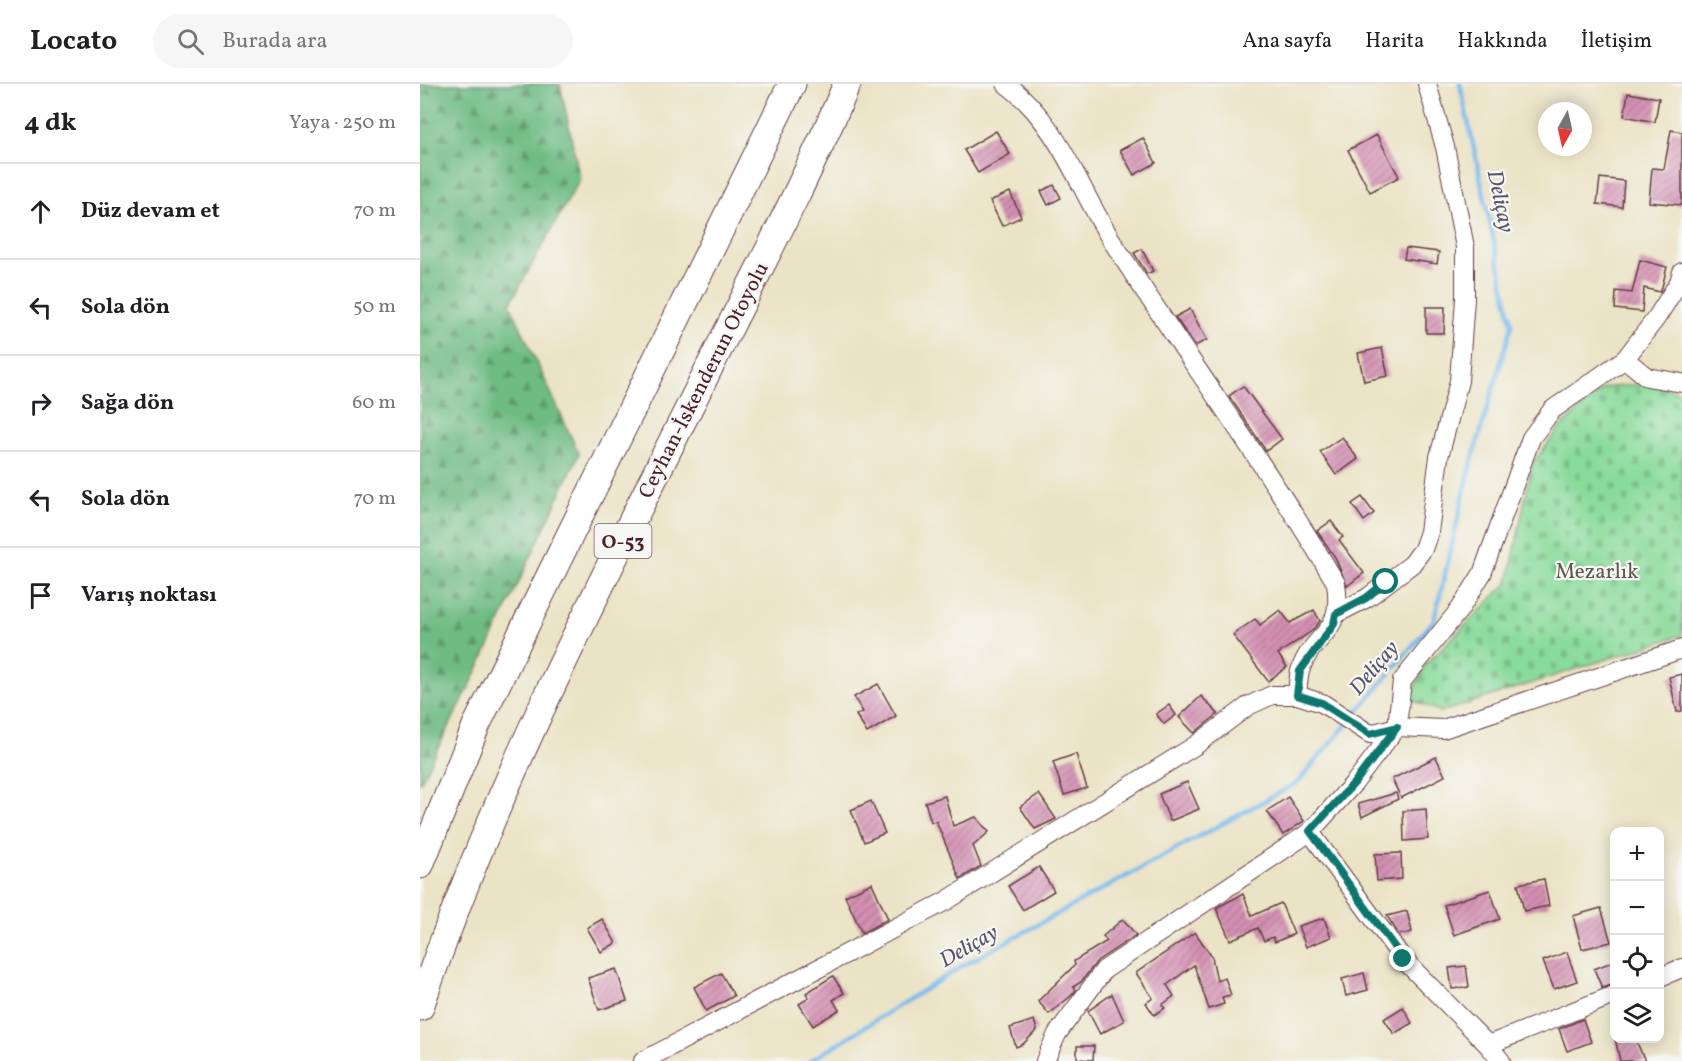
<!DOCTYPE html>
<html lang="tr">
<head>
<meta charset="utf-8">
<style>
	body { margin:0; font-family:Vollkorn,serif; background:#f6f6f6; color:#202124 }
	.controls { position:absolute; right:18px; bottom:18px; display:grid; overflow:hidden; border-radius:12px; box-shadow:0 3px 15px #0003 }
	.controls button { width:54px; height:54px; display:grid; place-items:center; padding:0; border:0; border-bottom:2px solid #e0e0e0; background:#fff; color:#202124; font:30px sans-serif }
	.compass { position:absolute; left:1118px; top:18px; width:54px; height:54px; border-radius:50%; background:#fff; box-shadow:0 3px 15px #0003; rotate:188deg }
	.stop { position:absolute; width:18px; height:18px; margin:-14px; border:4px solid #0f766e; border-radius:50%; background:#fff }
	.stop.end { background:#0f766e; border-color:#fff; box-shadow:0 2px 6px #0008 }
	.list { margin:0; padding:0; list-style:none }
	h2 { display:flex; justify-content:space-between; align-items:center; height:78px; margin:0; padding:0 24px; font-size:26px }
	h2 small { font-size:20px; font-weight:400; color:#757577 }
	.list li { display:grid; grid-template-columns:39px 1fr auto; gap:18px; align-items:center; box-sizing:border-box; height:96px; padding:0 24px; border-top:2px solid #e0e0e0 }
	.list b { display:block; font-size:22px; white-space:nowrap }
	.list em { font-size:20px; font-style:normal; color:#757577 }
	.icon { flex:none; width:33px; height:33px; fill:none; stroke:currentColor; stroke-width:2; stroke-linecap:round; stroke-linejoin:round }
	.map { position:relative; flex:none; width:1262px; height:977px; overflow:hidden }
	header { display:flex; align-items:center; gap:36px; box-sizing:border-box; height:84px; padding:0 30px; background:#fff; border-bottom:2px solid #e0e0e0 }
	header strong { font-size:28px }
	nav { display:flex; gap:33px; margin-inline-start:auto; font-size:21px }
	.search { width:420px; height:54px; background:#f6f6f6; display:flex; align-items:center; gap:15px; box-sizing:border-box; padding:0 21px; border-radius:33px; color:#757577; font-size:22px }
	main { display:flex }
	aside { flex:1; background:#fff }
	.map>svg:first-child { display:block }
</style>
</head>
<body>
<header>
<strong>Locato</strong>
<div class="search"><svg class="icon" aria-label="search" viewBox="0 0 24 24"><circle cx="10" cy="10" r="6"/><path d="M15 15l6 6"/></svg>Burada ara</div>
<nav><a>Ana sayfa</a><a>Harita</a><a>Hakkında</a><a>İletişim</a></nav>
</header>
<main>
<aside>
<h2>4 dk<small>Yaya · 250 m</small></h2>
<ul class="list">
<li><svg class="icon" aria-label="ahead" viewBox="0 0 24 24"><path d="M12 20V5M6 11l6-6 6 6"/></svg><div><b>Düz devam et</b></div><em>70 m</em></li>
<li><svg class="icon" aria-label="left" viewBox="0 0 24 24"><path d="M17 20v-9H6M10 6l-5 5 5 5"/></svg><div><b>Sola dön</b></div><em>50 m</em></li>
<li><svg class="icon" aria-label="right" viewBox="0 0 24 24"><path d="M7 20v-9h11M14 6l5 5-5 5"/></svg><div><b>Sağa dön</b></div><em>60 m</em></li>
<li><svg class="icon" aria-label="left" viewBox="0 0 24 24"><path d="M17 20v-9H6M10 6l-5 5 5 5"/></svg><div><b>Sola dön</b></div><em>70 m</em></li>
<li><svg class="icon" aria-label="arrive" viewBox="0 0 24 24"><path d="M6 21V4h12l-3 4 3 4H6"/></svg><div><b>Varış noktası</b></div></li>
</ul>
</aside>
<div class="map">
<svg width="1262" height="977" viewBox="0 0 1262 977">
	<defs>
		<pattern id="forest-firs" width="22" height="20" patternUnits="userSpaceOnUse" patternTransform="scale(1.5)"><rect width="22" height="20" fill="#6ebb83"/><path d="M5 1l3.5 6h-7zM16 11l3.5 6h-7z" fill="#5c976b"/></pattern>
		<pattern id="cemetery-stones" width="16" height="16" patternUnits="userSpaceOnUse" patternTransform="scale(1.5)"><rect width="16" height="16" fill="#89db9b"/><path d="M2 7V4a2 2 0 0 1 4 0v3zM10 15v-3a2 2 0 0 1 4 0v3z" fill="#78bc86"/></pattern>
		<pattern id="building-hatch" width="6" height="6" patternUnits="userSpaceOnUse" patternTransform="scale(1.5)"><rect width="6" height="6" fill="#d490b3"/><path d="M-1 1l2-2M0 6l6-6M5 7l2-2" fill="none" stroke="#ae7592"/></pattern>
	</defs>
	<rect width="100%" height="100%" fill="#f6f6f2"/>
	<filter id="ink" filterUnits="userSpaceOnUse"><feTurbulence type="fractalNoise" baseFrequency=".0167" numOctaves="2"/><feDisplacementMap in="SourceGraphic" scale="12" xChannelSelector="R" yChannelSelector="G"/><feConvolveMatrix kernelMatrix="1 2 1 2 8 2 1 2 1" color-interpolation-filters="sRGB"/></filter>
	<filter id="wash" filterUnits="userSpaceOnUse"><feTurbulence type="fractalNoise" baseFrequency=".008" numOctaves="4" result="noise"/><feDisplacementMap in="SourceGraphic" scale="24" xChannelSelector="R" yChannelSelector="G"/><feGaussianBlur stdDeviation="1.35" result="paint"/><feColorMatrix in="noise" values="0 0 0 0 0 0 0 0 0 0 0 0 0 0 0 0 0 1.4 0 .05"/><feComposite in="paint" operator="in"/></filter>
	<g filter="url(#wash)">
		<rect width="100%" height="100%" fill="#ebe3c5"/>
		<polygon fill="url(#forest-firs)" stroke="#5c6d57" stroke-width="1.5" points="0,0 140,0 160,95 90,220 159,370 53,596 0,699"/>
		<polygon fill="url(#cemetery-stones)" stroke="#6a7d63" stroke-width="1.5" points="1230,299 1262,309 1262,551 1021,628 990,615 1005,581 1088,499 1112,380 1140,344 1184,304"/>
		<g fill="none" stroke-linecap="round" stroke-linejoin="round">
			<g stroke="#78baed" stroke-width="4.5">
				<polyline points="933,633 1014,536 1051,380 1092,241 1040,0"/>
				<polyline points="390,977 544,881 877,699 927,640"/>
			</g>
		</g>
		<g id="blocks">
			<g fill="url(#building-hatch)">
				<polygon points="1208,9 1239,14 1235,38 1204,32"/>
				<polygon points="1251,46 1262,48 1262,121 1229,118 1232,84 1244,85"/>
				<polygon points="576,47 590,70 558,89 544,66"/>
				<polygon points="957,51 979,93 950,108 928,66"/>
				<polygon points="723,54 736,79 714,91 700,66"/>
				<polygon points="1180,94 1204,97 1202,123 1177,120"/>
				<polygon points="634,101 641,114 628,121 621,107"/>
				<polygon points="590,108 601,133 582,142 570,117"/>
				<polygon points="986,164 1019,168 1017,180 984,175"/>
				<polygon points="722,165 733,187 727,190 714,169"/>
				<polygon points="1220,176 1247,183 1242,203 1240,208 1224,204 1222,228 1195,225 1196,207 1212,209"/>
				<polygon points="1006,223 1025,223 1024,249 1006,249"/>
				<polygon points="770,225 787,256 775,262 755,233"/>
				<polygon points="962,264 968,292 944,297 938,269"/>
				<polygon points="823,302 862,355 846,367 809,312"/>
				<polygon points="922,353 938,375 916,391 900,368"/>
				<polygon points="942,413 954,429 944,437 932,420"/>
				<polygon points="911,437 923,453 919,456 944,489 927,502 915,473 897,447"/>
				<polygon points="860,526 870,539 894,526 900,537 892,547 858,570 867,583 848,597 813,551 835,535 840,541"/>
				<polygon points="1262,590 1262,627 1257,628 1249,593"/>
				<polygon points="458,600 476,632 447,649 436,631 443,628 434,613"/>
				<polygon points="781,612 798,630 774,649 759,633"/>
				<polygon points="749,621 756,631 744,640 736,630"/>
				<polygon points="656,670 667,704 644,711 633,678"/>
				<polygon points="1016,673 1025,692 981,714 972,695"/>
				<polygon points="767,698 779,725 750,737 739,710"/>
				<polygon points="976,709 978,715 942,733 938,720"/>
				<polygon points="619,710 636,735 615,745 600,723"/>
				<polygon points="525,712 533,742 556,733 569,748 553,762 561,782 540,795 516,737 511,738 505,718"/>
				<polygon points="868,713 884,737 863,751 847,727"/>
				<polygon points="451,717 465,749 444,758 431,726"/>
				<polygon points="1006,725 1008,755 984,757 983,727"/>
				<polygon points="981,769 982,795 957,797 955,770"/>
				<polygon points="619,783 634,807 603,826 588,802"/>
				<polygon points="1124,795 1129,822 1104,827 1098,800"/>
				<polygon points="452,799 468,835 442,849 425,812"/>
				<polygon points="1070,806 1080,835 1034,851 1024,821"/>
				<polygon points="823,810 832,832 861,819 874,850 855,858 853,853 844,857 838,844 810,856 796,824"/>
				<polygon points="1181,824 1191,858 1162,865 1153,832"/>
				<polygon points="987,827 992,848 979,851 967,832"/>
				<polygon points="904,834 911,853 886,863 878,842"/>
				<polygon points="182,835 196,859 181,868 167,844"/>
				<polygon points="703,835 716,851 677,877 661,898 653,903 656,906 651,912 629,930 618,917 655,881 654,877 687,857 683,852"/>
				<polygon points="775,848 792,873 797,897 805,894 811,911 802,913 804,920 789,925 774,881 747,901 754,912 742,921 745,924 734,931 726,919 733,914 716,889"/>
				<polygon points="1147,868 1157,897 1134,905 1123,877"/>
				<polygon points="1194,877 1194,900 1182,904 1174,885"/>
				<polygon points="1046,882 1049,903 1032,905 1029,884"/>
				<polygon points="196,885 207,917 179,926 168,894"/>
				<polygon points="301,889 314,912 286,927 274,903"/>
				<polygon points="944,889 948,906 926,912 922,895"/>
				<polygon points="413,892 424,909 413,916 419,926 393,942 379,920 389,914 386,909"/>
				<polygon points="692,910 704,937 680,950 668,927"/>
				<polygon points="983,923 992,939 974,950 964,935"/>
				<polygon points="1163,935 1171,958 1147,967 1139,945"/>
				<polygon points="614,936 617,946 603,960 596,963 590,944"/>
				<polygon points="1195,954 1215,954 1225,977 1200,977"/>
				<polygon points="657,962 674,962 673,976 657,975"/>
			</g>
		</g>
	</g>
	<g filter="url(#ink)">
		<use href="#blocks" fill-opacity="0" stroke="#623c42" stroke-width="1.5"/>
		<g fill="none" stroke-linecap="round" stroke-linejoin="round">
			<defs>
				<g id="minor">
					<path d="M586 0C639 39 658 103 692 157 765 271 847 382 916 499 924 553 893 547 880 587 878 594 878 604 877 611"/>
					<polyline points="1205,275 1227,293 1262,299"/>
					<polyline points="916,530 947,514 992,480 1003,465 1009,448 1019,373 1039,297 1045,215 1045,163 1025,63 1007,0"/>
					<polyline points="890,748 983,875 1068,961 1081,977"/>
					<polyline points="1240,893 1262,884"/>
					<polyline points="1068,961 1194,911"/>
					<polyline points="223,977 526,817 776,661 828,622 852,611 877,611 902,619 950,650 977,643 1023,645 1262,565"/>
					<polyline points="625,977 637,950 684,886 890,748 935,698 977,643 982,597 1040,525 1062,490 1111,354 1132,326 1205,275 1237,233 1259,198 1262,188"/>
				</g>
				<g id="highway">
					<polyline points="0,781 56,642 372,0"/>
					<path d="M0 923C76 698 187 488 293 276 339 185 387 94 427 0"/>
				</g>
			</defs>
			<use href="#minor" stroke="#623c42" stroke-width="20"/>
			<use href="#highway" stroke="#623c42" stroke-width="29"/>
			<use href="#minor" stroke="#fff" stroke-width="18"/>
			<use href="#highway" stroke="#fff" stroke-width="27"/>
		</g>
	</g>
	<g fill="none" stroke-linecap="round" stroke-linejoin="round" filter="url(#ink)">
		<polyline stroke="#0f766e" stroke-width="8" points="966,498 946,514 916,530 914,540 880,587 877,611 902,619 950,650 977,643 935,698 890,747 983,875"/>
	</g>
	<g text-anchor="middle" stroke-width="4.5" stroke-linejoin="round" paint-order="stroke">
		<rect fill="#f6f6f2" stroke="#7e6067" stroke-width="1.5" x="174.5" y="440" width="57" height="34" rx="4.5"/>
		<g font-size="20" font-weight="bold" fill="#4a1f2b">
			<text x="203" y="464">O-53</text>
		</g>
		<g font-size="21" fill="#4a1f2b" stroke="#f6f6f2">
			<text transform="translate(283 296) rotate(-63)" y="7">Ceyhan-İskenderun Otoyolu</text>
		</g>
		<g font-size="21" fill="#5d574d" stroke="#f6f6f2">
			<text x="1177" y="494">Mezarlık</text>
		</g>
		<g font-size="22" font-style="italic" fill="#5a556f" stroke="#f6f6f2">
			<text transform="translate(1082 117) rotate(78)" y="8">Deliçay</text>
			<text transform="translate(953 583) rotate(-50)" y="8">Deliçay</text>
			<text transform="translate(548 861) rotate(-30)" y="8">Deliçay</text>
		</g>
	</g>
</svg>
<div class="controls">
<button>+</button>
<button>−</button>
<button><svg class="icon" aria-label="locate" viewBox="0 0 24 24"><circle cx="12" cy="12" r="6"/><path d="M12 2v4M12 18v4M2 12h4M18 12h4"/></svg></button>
<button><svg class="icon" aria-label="layers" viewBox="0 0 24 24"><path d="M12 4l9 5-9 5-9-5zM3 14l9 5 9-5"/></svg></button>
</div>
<svg class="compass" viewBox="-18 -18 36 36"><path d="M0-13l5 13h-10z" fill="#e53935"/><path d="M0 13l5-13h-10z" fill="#757577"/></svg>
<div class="stop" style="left:966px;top:498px"></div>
<div class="stop end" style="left:983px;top:875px"></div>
</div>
</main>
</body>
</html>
